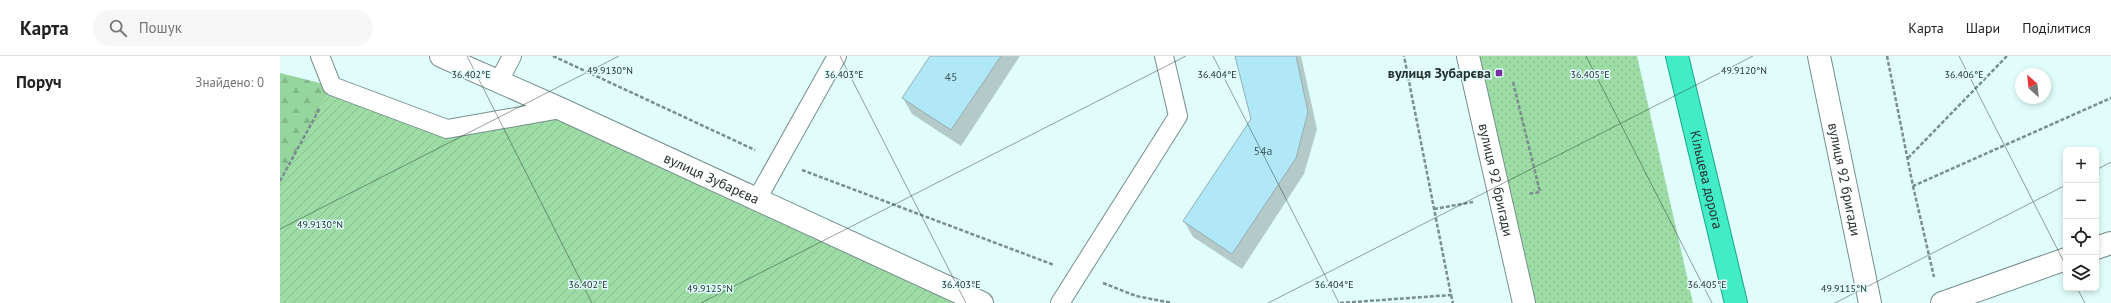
<!DOCTYPE html>
<html lang="uk">
<head>
<meta charset="utf-8">
<style>
	body { margin:0; font-family:"PT Sans",sans-serif; background:#f6f6f6; color:#222 }
	.controls { position:absolute; right:12px; bottom:12px; display:grid; overflow:hidden; border-radius:6px; box-shadow:0 2px 6px #0003 }
	.controls button { width:36px; height:36px; display:grid; place-items:center; padding:0; border:0; border-bottom:1px solid #e0e0e0; background:#fff; color:#222; font:20px sans-serif }
	.compass { position:absolute; left:1735px; top:12px; width:36px; height:36px; border-radius:50%; background:#fff; box-shadow:0 2px 6px #0003; rotate:333deg }
	.list { margin:0; padding:0; list-style:none }
	h2 { display:flex; justify-content:space-between; align-items:center; height:52px; margin:0; padding:0 16px; font-size:17px }
	h2 small { font-size:13px; font-weight:400; color:#767676 }
	.icon { flex:none; width:22px; height:22px; fill:none; stroke:currentColor; stroke-width:2; stroke-linecap:round; stroke-linejoin:round }
	.map { position:relative; flex:none; width:1831px; height:247px; overflow:hidden }
	header { display:flex; align-items:center; gap:24px; box-sizing:border-box; height:56px; padding:0 20px; background:#fff; border-bottom:1px solid #e0e0e0 }
	header strong { font-size:19px }
	nav { display:flex; gap:22px; margin-inline-start:auto; font-size:14px }
	.search { width:280px; height:36px; background:#f6f6f6; display:flex; align-items:center; gap:10px; box-sizing:border-box; padding:0 14px; border-radius:22px; color:#767676; font-size:15px }
	main { display:flex }
	aside { flex:1; background:#fff }
	.map>svg:first-child { display:block }
</style>
</head>
<body>
<header>
<strong>Карта</strong>
<div class="search"><svg class="icon" aria-label="search" viewBox="0 0 24 24"><circle cx="10" cy="10" r="6"/><path d="M15 15l6 6"/></svg>Пошук</div>
<nav><a>Карта</a><a>Шари</a><a>Поділитися</a></nav>
</header>
<main>
<aside>
<h2>Поруч<small>Знайдено: 0</small></h2>
<ul class="list">
</ul>
</aside>
<div class="map">
<svg width="1831" height="247" viewBox="0 0 1831 247">
	<defs>
		<pattern id="grass-dots" width="8" height="8" patternUnits="userSpaceOnUse"><rect width="8" height="8" fill="#9edca6"/><path d="M2 2h.1M6 6h.1" fill="none" stroke="#88bd8f" stroke-width="1.8" stroke-linecap="round"/></pattern>
		<pattern id="forest-firs" width="22" height="20" patternUnits="userSpaceOnUse"><rect width="22" height="20" fill="#95d59e"/><path d="M5 1l3.5 6h-7zM16 11l3.5 6h-7z" fill="#80b788"/></pattern>
		<pattern id="garden-furrows" width="10" height="10" patternUnits="userSpaceOnUse"><rect width="10" height="10" fill="#9edca6"/><path d="M-1 1l2-2M0 10L10 0M9 11l2-2" fill="none" stroke="#88bd8f"/></pattern>
	</defs>
	<rect width="100%" height="100%" fill="#e0fdfc"/>
	<polygon fill="url(#grass-dots)" points="1194,0 1357,0 1413,247 1250,247"/>
	<polygon fill="url(#forest-firs)" points="0,17 52,30 0,125"/>
	<polygon fill="url(#garden-furrows)" points="52,30 167,73 281,53 702,247 0,247 0,125"/>
	<g fill="#0003">
		<polygon points="651,0 740,0 681,90 632,58 623,42"/>
		<polygon points="956,0 1021,0 1037,73 1024,118 962,213 913,181 904,165 972,63"/>
	</g>
	<g fill="#b0e8f8" stroke="#95aeb5">
		<polygon points="650,0 721,0 671,74 622,42"/>
		<polygon points="955,0 1016,0 1028,56 1016,102 952,198 903,165 971,63"/>
	</g>
	<g fill="none" stroke-linecap="round" stroke-linejoin="round">
		<defs>
			<g id="service">
				<polyline points="40,0 52,30 167,73 281,53"/>
				<polyline points="219,25 232,0"/>
				<polyline points="477,143 557,0"/>
				<polyline points="780,247 898,60 884,0"/>
			</g>
			<g id="minor">
				<path id="s1" d="M161 0 281 53 702 247"/>
			</g>
			<g id="tertiary">
				<path id="s2" d="M1188 0 1244 247"/>
				<path id="s3" d="M1539 0 1590 247"/>
				<polyline points="1816,192 1831,187"/>
				<polyline points="1662,247 1786,203"/>
			</g>
			<g id="trunk">
				<path id="s4" d="M1397 0 1456 247"/>
			</g>
		</defs>
		<use href="#service" stroke="#758f8e" stroke-width="20"/>
		<use href="#minor" stroke="#758f8e" stroke-width="24"/>
		<use href="#tertiary" stroke="#758f8e" stroke-width="24"/>
		<use href="#trunk" stroke="#19a789" stroke-width="24"/>
		<g stroke="#7b8e8d" stroke-width="2.5" stroke-dasharray="4 2" stroke-linecap="butt">
			<polyline points="273,0 475,94"/>
			<polyline points="1607,0 1633,130 1831,42"/>
			<polyline points="1233,26 1260,136 1248,138"/>
			<polyline points="1628,102 1727,0"/>
			<polyline points="522,114 774,209"/>
			<polyline points="0,125 40,52"/>
			<polyline points="1633,130 1654,221"/>
			<polyline points="1154,153 1193,146"/>
			<polyline points="823,227 856,240 892,247"/>
			<polyline points="1171,239 1173,247"/>
			<polyline points="1060,247 1171,239 1124,0"/>
		</g>
		<use href="#service" stroke="#fff" stroke-width="18"/>
		<use href="#minor" stroke="#fff" stroke-width="22"/>
		<use href="#tertiary" stroke="#fff" stroke-width="22"/>
		<use href="#trunk" stroke="#42ecc7" stroke-width="22"/>
	</g>
	<path fill="none" stroke="#263130" stroke-width="1" stroke-opacity="0.45" d="M187 0 312 247M560 0 686 247M933 0 1059 247M1306 0 1432 247M1679 0 1786 210M1816 114 1831 106M0 173 339 0M1797 232 1805 247M421 247 906 0M988 247 1473 0M1555 247 1786 129"/>
	<rect fill="#7a30a2" stroke="#e0fdfc" stroke-width="1.5" x="1215" y="13" width="8" height="8" rx="2"/>
	<g text-anchor="middle" stroke-width="3" stroke-linejoin="round" paint-order="stroke">
		<g font-size="12" fill="#485f62">
			<text x="671" y="25">45</text>
			<text x="983" y="99">54а</text>
		</g>
		<g font-size="14" font-weight="bold" fill="#263130" stroke="#e0fdfc" text-anchor="end">
			<text x="1211" y="22">вулиця Зубарєва</text>
		</g>
		<g font-size="14" fill="#263130" stroke="#e0fdfc">
			<text dy="5" stroke="none"><textPath href="#s1" startOffset="297">вулиця Зубарєва</textPath></text>
			<text dy="5" stroke="none"><textPath href="#s3" startOffset="126">вулиця 92 бригади</textPath></text>
			<text dy="5" stroke="none"><textPath href="#s2" startOffset="127">вулиця 92 бригади</textPath></text>
			<text dy="5" stroke="none"><textPath href="#s4" startOffset="127">Кільцева дорога</textPath></text>
		</g>
	</g>
	<g font-size="10" text-anchor="middle" fill="#263130" stroke="#e0fdfc" stroke-width="3" stroke-linejoin="round" paint-order="stroke">
		<text x="330" y="18">49.9130°N</text>
		<text x="1464" y="18">49.9120°N</text>
		<text x="191" y="22">36.402°E</text>
		<text x="564" y="22">36.403°E</text>
		<text x="937" y="22">36.404°E</text>
		<text x="1310" y="22">36.405°E</text>
		<text x="1684" y="22">36.406°E</text>
		<text x="40" y="172">49.9130°N</text>
		<text x="308" y="232">36.402°E</text>
		<text x="681" y="232">36.403°E</text>
		<text x="1054" y="232">36.404°E</text>
		<text x="1427" y="232">36.405°E</text>
		<text x="430" y="236">49.9125°N</text>
		<text x="1564" y="236">49.9115°N</text>
	</g>
</svg>
<div class="controls">
<button>+</button>
<button>−</button>
<button><svg class="icon" aria-label="locate" viewBox="0 0 24 24"><circle cx="12" cy="12" r="6"/><path d="M12 2v4M12 18v4M2 12h4M18 12h4"/></svg></button>
<button><svg class="icon" aria-label="layers" viewBox="0 0 24 24"><path d="M12 4l9 5-9 5-9-5zM3 14l9 5 9-5"/></svg></button>
</div>
<svg class="compass" viewBox="-18 -18 36 36"><path d="M0-13l5 13h-10z" fill="#e53935"/><path d="M0 13l5-13h-10z" fill="#767676"/></svg>
</div>
</main>
</body>
</html>
